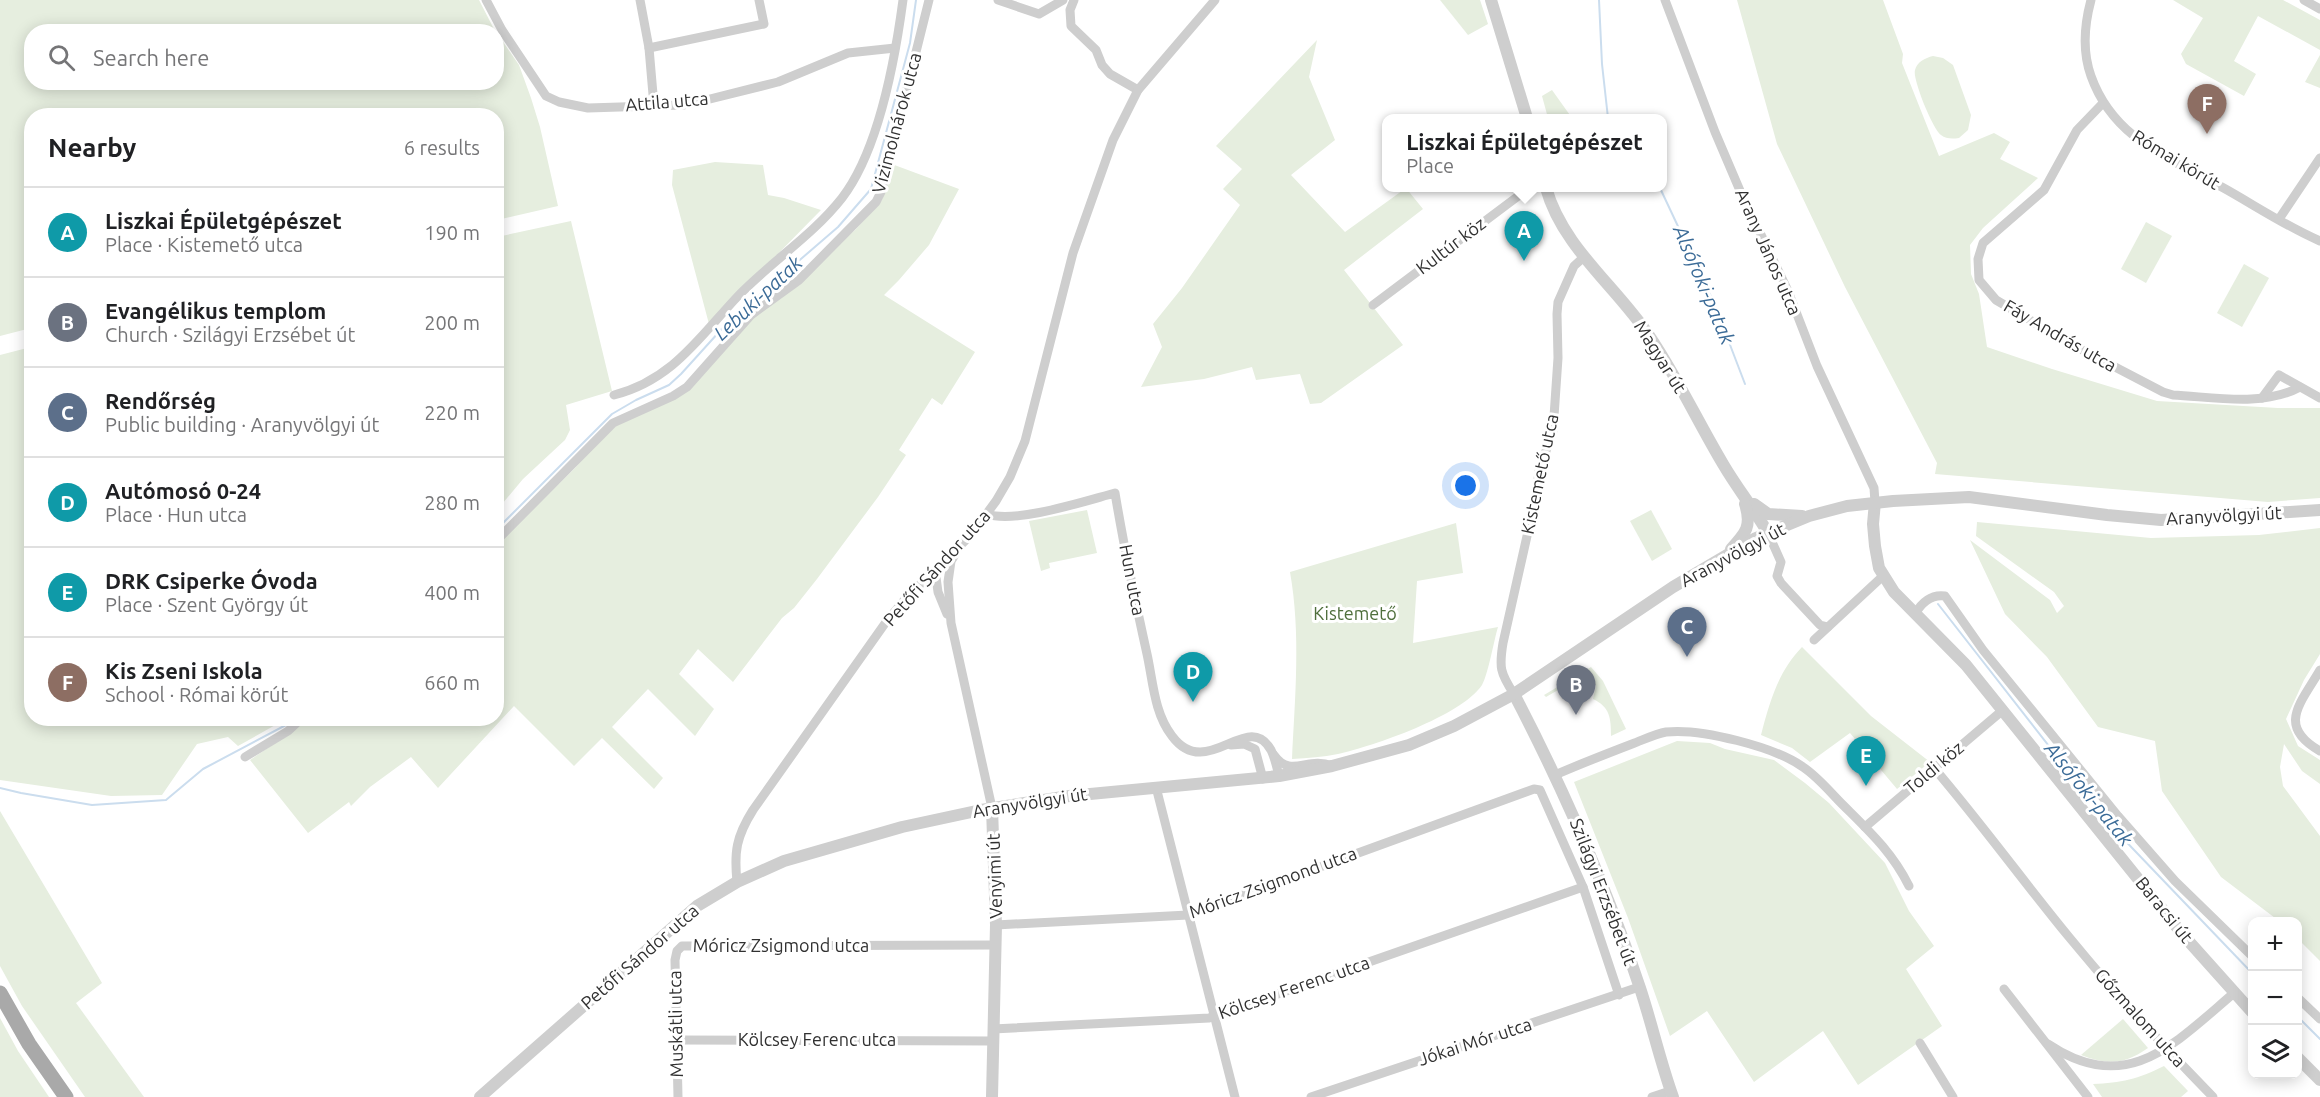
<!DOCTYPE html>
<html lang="en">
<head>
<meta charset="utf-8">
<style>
	body { margin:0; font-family:Ubuntu,sans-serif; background:#f6f6f6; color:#202124 }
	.controls { position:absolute; right:18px; bottom:18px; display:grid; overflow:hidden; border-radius:12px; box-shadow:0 3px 15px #0003 }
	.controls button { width:54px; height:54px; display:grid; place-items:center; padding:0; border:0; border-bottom:2px solid #e0e0e0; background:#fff; color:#202124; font:30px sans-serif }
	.you { position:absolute; left:1466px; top:486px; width:21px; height:21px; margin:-15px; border:4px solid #fff; border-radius:50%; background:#1a73e8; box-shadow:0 0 0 9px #1a73e833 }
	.badge { display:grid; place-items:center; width:39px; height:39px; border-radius:50%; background:#2563eb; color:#fff; font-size:20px; font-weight:700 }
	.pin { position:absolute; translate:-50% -50px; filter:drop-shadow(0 2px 3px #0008) }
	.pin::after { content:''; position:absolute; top:32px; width:21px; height:18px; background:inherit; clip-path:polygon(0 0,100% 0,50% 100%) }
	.popup { position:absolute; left:1382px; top:114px; width:285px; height:78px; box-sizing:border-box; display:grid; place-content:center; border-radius:12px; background:#fff; filter:drop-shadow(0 2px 4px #0005); font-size:20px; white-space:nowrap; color:#757577 }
	.popup b { font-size:22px; color:#202124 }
	.popup::after { content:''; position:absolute; left:50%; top:100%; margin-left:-12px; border:12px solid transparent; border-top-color:#fff }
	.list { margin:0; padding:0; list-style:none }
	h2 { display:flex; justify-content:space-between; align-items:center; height:78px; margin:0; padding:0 24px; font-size:26px }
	h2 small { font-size:20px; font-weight:400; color:#757577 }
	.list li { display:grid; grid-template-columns:39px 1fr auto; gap:18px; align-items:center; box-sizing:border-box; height:90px; padding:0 24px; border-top:2px solid #e0e0e0 }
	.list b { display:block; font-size:22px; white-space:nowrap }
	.list p { margin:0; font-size:20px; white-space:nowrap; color:#757577 }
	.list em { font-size:20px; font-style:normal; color:#757577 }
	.icon { flex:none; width:33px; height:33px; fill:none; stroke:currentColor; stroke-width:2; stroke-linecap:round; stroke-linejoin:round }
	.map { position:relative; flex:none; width:2320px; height:1097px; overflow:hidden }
	.search { position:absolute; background:#fff; box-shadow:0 3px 15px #0003; left:24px; top:24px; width:480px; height:66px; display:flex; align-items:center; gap:15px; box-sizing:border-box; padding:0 21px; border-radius:24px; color:#757577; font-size:22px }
	.panel { position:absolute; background:#fff; box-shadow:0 3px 15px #0003; left:24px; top:108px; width:480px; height:618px; border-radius:24px }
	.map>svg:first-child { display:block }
</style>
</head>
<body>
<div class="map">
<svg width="2320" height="1097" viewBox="0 0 2320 1097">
	<rect width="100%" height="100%" fill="#fff"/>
	<g fill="#e6eedf">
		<polygon points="0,0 479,0 495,31 32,32 32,82 496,82 497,33 519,65 531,98 540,127 558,206 497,220 496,116 32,116 31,328 0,336"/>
		<polygon points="1440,0 1480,0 1488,24 1468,35"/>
		<polygon points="1737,0 1883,0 1903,54 1902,63 1939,156 1994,133 2010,142 2000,159 2038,178 1983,228 1970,245 1971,274 1979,294 1987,347 2052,369 2157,401 2278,408 2320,408 2320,498 2268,502 1935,474 1937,463 1845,287 1777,144"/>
		<polygon points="2173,0 2283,0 2320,20 2320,50 2258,16 2234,61 2256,74 2244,96 2186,64 2181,54 2203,18"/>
		<polygon points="1317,40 1309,77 1335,140 1291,175 1345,232 1406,188 1423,209 1344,270 1403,345 1321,403 1310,404 1300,374 1256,380 1252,367 1204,379 1141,387 1162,347 1153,324 1182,288 1240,205 1223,189 1242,169 1216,146"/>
		<polygon points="2320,55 2320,88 2305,82"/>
		<path d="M1933 56 1943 58 1953 65 1971 115 1968 130 1959 138C1952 139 1946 139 1941 135 1933 130 1912 78 1915 70 1917 62 1925 58 1933 56Z"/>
		<polygon points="1552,90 1572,118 1548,118 1542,96"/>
		<polygon points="715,162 763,165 768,195 784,198 821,210 709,324 672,185 673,170"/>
		<polygon points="889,163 959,189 929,245 899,280 884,295 975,352 942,405 932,398 899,450 906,455 878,497 817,579 794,608 782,618 733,682 698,649 679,674 714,709 695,736 648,689 612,727 663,778 654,789 602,738 574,766 514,706 438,788 411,757 370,787 351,806 349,802 308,833 250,760 290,733 305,719 496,718 497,544 575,468 611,428 676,398 755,314 855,230 882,200"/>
		<polygon points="571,221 612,391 566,405 570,430 565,440 523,479 497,510 497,237"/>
		<polygon points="2146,222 2172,236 2146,283 2121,269"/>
		<polygon points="2244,264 2269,278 2242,327 2217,313"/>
		<polygon points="31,347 32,718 286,719 238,746 228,737 197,744 162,795 111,796 0,780 0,355"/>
		<polygon points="1087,510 1097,553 1049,563 1050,568 1041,571 1029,521"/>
		<polygon points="1651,510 1672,549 1652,561 1630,521"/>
		<polygon points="1977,522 2151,538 2259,535 2320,528 2320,654 2304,680 2286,719 2298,746 2320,760 2320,784 2302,771 2284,744 2280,767 2283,786 2320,836 2320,961 2298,939 2298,922 2279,921 2221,877 2162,791 2155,741 2098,727 2047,657 2005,614 1970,540 2050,600 2057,613 2064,606 2054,592 1976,536"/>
		<path d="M1456 523 1463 573 1417 581 1413 643 1498 627C1494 640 1488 675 1482 685 1461 716 1374 746 1338 754 1323 757 1308 758 1292 759 1295 697 1301 634 1290 572Z"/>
		<path d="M1802 647 1871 716 1930 762 1897 789 1850 733 1810 762 1792 748 1761 735C1770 701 1778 672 1802 647Z"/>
		<path d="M1591 667 1603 681 1626 729 1611 736C1611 718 1610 707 1593 699L1596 686 1589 677 1577 679 1546 697 1544 695Z"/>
		<polygon points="1677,741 1710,743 1725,749 1774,760 1805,783 1829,803 1885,863 1909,911 1934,946 1906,969 1942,1026 1858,1085 1823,1031 1754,1082 1707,1011 1670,1036 1628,918 1574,782"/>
		<polygon points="0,811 102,983 76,1003 144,1097 85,1097 22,1006 0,966"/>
		<polygon points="0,1018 18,1051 49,1097 0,1097"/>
		<path d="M2123 1019 2148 1048C2124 1065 2107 1065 2081 1055Z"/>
		<path d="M2164 1066 2188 1091 2181 1097H2102L2093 1084C2121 1083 2138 1079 2164 1066Z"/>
	</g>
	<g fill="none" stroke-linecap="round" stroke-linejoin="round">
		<g stroke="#cbddee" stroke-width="2">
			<polyline points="1599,0 1602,64 1608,118"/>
			<polyline points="1660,188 1714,303 1745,384"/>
			<polyline points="496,530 612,414 636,400 669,385 681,374 729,321 838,227 871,189 910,43 916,0"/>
			<polyline points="1938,604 2113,828 2252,973"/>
			<polyline points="0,788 21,793 92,805 166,800 203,769 286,725 293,718"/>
			<polyline points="2298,1017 2320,1039"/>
		</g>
		<g stroke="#cecece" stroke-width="9">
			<polyline points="486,0 502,30 546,96 559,102 588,108 683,105 702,101 778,82 848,53 895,48"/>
			<polyline points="640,0 649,48 654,106"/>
			<polyline points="998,0 1039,14 1063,0"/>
			<polyline points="1074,0 1070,10 1071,26 1096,50 1102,65 1110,74 1138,90"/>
			<polyline points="1665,0 1715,132 1741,193 1788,291 1817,366 1874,488 1875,502"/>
			<path d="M2091 0C2084 26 2082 51 2091 76 2113 138 2167 157 2220 186 2253 204 2285 226 2320 241"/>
			<polyline points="2304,0 2320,9"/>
			<polyline points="649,48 764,24 759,0"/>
			<path d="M2103 103 2077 130 2044 190 1983 243 1978 259 1979 280 1996 300 2069 343 2163 392 2173 395C2214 397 2263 407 2300 387"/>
			<polyline points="2279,219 2320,158"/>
			<polyline points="1373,305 1529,188"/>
			<path d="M614 395C673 380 700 336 739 295 772 261 813 235 842 198 879 150 895 60 903 0"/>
			<polyline points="2262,398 2279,375 2320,398"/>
			<path d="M987 514C1015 524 1085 501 1115 493 1124 547 1135 600 1147 654 1153 681 1154 713 1172 736 1207 783 1248 708 1271 750 1275 758 1277 768 1279 776"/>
			<polyline points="1768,533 1781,562 1777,576 1781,583 1820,625 1828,627"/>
			<polyline points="496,541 613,423 673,396 687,387 751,315 799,280 876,202 881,192 929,0"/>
			<polyline points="956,553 951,561 948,582 951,623 992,808"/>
			<polyline points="935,570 938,592 947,614"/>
			<path d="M1915 614C1922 602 1931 594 1945 596L1983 650 2118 816 2175 881 2252 956"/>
			<polyline points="1814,640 1883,576"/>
			<path d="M2320 670C2301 703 2276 726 2320 751"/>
			<path d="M1514 694C1500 673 1499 667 1503 643L1536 496 1539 471 1553 431 1558 358 1557 314 1558 302 1574 266 1584 257"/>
			<polyline points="1231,745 1244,744 1255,749 1263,779"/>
			<path d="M1274 755C1291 779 1307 756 1332 766"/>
			<polyline points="245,757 288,731 302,718"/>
			<path d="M1934 768C1981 823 2023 881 2069 937 2114 992 2163 1046 2213 1097"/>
			<path d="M1555 775C1580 764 1606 754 1632 744 1643 740 1655 734 1666 732 1701 728 1775 747 1803 767 1818 777 1830 792 1843 805 1869 831 1892 852 1909 886"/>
			<polyline points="1156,787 1235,1097"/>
			<polyline points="1865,827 2003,710"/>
			<path d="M737 882C734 852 736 837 753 810L886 622 907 597 971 535 996 501 1010 477 1025 441 1073 253 1113 140 1138 90 1215 0"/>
			<polyline points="996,925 1188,915 1534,789 1540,790 1583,887 1619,995"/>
			<polyline points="2004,989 2088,1097"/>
			<polyline points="2298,998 2320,1019"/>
			<polyline points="993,1029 1209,1018 1583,887"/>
			<polyline points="677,1040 993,1041"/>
			<polyline points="1920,1043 1953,1097"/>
			<path d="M2048 1044C2127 1097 2174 1044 2234 993"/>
			<polyline points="678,1097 675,960 677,951 682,946 995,945"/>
			<polyline points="1311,1097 1639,987"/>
			<polyline points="1652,1097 1670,1091"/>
		</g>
		<g stroke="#cecece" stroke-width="12">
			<polyline points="1491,0 1527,118"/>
			<path d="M1546 188C1563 248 1616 286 1650 337 1677 377 1698 422 1723 464 1737 488 1754 509 1768 533"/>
			<polyline points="1875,502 1873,524 1875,546 1879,568 1894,592 1966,665 2184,936 2252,1012"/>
			<polyline points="1754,504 1768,514 1802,516"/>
			<path d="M1731 549C1746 533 1752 526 1745 504"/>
			<path d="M1514 694C1563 788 1606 886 1640 988 1652 1024 1660 1061 1673 1097"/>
			<polyline points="2298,1058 2320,1080"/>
			<polyline points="480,1097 697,906 737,882 784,861 902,827 981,810 1069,796 1279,776 1332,766 1409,745 1454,726 1514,694 1673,587 1756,538 1809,516 1847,506 1893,501 1969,497 2107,515 2161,520 2320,510"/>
			<polyline points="992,1097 996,925 992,808"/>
		</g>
		<polyline stroke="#a9a9a9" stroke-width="15" points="0,993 29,1044 66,1097"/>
	</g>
	<g text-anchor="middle" stroke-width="6" stroke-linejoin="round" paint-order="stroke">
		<g font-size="18" fill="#313131" stroke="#fff">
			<text transform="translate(667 102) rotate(-5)" y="6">Attila utca</text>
			<text transform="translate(897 123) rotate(-75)" y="6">Vizimolnárok utca</text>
			<text transform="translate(2176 160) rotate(31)" y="6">Római körút</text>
			<text transform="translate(1451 246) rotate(-37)" y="6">Kultúr köz</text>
			<text transform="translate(1768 252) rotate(66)" y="6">Arany János utca</text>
			<text transform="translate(2060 336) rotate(30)" y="6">Fáy András utca</text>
			<text transform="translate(1660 357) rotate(58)" y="6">Magyar út</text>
			<text transform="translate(1540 474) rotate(-78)" y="6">Kistemető utca</text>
			<text transform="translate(2224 516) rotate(-3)" y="6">Aranyvölgyi út</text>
			<text transform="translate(1733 555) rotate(-28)" y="6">Aranyvölgyi út</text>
			<text transform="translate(937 568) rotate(-48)" y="6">Petőfi Sándor utca</text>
			<text transform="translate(1132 580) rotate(79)" y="6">Hun utca</text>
			<text transform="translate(1934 768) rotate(-40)" y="6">Toldi köz</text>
			<text transform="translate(1030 803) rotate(-9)" y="6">Aranyvölgyi út</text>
			<text transform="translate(995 876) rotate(-92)" y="6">Venyimi út</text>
			<text transform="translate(1273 883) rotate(-20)" y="6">Móricz Zsigmond utca</text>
			<text transform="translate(1603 892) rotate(69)" y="6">Szilágyi Erzsébet út</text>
			<text transform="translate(2164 910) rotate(51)" y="6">Baracsi út</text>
			<text x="781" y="952">Móricz Zsigmond utca</text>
			<text transform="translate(640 957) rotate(-41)" y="6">Petőfi Sándor utca</text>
			<text transform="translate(1294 988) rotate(-19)" y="6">Kölcsey Ferenc utca</text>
			<text transform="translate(2140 1018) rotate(48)" y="6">Gőzmalom utca</text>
			<text transform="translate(676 1024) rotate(-91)" y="6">Muskátli utca</text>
			<text x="817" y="1046">Kölcsey Ferenc utca</text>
			<text transform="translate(1475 1042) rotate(-18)" y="6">Jókai Mór utca</text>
		</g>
		<g font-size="18" fill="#4f6f3c" stroke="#fff">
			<text x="1355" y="620">Kistemető</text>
		</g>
		<g font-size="20" font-style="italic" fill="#3b6b97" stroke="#fff">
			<text transform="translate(1704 285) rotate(67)" y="7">Alsófoki-patak</text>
			<text transform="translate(758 298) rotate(-43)" y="7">Lebuki-patak</text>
			<text transform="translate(2089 794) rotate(51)" y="7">Alsófoki-patak</text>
		</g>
	</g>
</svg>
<div class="controls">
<button>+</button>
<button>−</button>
<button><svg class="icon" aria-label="layers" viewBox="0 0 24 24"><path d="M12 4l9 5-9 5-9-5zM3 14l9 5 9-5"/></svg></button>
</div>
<div class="you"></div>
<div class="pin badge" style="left:1524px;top:261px;background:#0f9aa8">A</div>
<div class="popup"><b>Liszkai Épületgépészet</b>Place</div>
<div class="pin badge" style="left:1576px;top:715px;background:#6b7280">B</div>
<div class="pin badge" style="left:1687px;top:657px;background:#5c6f8a">C</div>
<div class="pin badge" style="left:1193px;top:702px;background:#0f9aa8">D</div>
<div class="pin badge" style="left:1866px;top:786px;background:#0f9aa8">E</div>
<div class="pin badge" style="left:2207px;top:134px;background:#8d6e63">F</div>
<div class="search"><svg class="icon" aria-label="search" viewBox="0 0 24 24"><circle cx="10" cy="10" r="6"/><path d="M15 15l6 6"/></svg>Search here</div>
<section class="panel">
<h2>Nearby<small>6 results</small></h2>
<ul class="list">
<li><span class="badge" style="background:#0f9aa8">A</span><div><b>Liszkai Épületgépészet</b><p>Place · Kistemető utca</p></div><em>190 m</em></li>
<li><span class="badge" style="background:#6b7280">B</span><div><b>Evangélikus templom</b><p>Church · Szilágyi Erzsébet út</p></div><em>200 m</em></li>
<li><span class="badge" style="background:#5c6f8a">C</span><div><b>Rendőrség</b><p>Public building · Aranyvölgyi út</p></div><em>220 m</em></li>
<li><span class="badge" style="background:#0f9aa8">D</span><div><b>Autómosó 0-24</b><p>Place · Hun utca</p></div><em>280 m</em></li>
<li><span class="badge" style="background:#0f9aa8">E</span><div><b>DRK Csiperke Óvoda</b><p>Place · Szent György út</p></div><em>400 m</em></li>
<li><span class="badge" style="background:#8d6e63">F</span><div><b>Kis Zseni Iskola</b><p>School · Római körút</p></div><em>660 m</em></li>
</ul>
</section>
</div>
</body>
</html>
